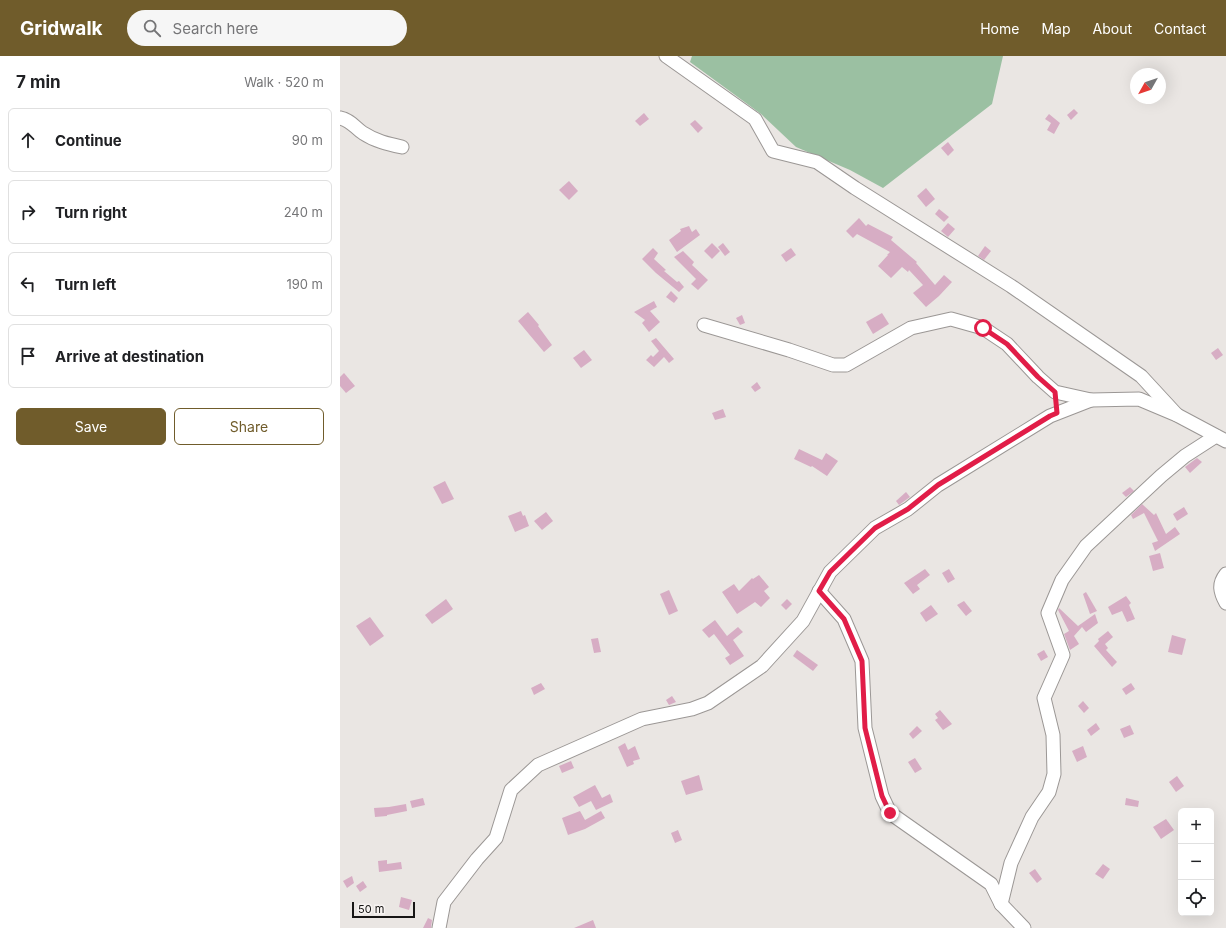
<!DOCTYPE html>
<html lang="en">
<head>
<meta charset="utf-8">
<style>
	body { margin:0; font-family:Inter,sans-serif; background:#f6f6f6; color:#202124 }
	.controls { position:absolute; right:12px; bottom:12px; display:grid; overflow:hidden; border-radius:6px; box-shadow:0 4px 16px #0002 }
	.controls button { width:36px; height:36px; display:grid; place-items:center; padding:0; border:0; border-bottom:1px solid #e0e0e0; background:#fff; color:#202124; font:20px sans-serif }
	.compass { position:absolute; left:790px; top:12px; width:36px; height:36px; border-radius:50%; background:#fff; box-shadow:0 4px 16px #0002; rotate:230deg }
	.scale { position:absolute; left:12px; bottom:10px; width:63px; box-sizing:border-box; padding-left:4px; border:2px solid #171615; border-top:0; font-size:11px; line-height:14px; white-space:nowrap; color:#171615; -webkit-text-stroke:3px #f7f3f1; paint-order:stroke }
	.stop { position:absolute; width:12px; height:12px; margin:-9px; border:3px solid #e11d48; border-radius:50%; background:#fff }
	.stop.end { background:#e11d48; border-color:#fff; box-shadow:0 1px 4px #0008 }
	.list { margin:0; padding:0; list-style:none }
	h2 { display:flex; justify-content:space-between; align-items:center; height:52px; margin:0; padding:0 16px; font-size:17px }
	h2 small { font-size:13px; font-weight:400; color:#757577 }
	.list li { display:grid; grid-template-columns:26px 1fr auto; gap:12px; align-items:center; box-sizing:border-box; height:64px; margin:0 8px 8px; padding:0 8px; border:1px solid #e0e0e0; border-radius:6px }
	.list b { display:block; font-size:15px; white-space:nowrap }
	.list em { font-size:13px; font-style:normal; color:#757577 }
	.actions { display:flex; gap:8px; padding:12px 16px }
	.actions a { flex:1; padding:9px 0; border:1px solid #705c2b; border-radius:6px; text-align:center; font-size:14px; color:#705c2b }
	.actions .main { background:#705c2b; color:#fff }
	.icon { flex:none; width:22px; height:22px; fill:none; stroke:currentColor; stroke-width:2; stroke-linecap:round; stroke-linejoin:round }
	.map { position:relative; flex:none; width:886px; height:872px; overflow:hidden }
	header { display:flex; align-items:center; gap:24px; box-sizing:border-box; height:56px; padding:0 20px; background:#705c2b; color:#fff }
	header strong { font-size:19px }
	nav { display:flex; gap:22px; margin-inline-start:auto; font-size:14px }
	.search { width:280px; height:36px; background:#f6f6f6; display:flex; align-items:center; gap:10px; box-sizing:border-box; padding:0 14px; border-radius:22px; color:#757577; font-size:15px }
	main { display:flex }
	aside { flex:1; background:#fff }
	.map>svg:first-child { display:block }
</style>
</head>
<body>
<header>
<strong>Gridwalk</strong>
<div class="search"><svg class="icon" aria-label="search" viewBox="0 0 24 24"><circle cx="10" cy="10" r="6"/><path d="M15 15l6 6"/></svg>Search here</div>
<nav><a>Home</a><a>Map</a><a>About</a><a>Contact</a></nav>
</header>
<main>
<aside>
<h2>7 min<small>Walk · 520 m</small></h2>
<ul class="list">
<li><svg class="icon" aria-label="ahead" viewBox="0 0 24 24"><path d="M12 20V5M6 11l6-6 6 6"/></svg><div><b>Continue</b></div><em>90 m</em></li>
<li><svg class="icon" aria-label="right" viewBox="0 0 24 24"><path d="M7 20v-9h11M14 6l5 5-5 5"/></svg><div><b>Turn right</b></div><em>240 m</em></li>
<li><svg class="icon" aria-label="left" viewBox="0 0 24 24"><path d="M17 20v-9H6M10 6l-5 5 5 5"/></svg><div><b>Turn left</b></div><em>190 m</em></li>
<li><svg class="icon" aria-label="arrive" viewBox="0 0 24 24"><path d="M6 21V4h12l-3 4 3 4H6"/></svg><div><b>Arrive at destination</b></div></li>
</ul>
<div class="actions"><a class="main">Save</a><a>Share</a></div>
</aside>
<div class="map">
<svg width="886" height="872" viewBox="0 0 886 872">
	<rect width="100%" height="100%" fill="#eae6e3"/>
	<polygon fill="#9bc0a2" points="352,0 663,0 652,48 543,132 510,114 456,91 421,58 350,6"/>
	<g fill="#d7adc4">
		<polygon points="734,53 738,57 731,64 727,59"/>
		<polygon points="304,57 309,63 300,70 295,65"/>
		<polygon points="709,58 720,67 714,78 707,74 711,67 705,63"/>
		<polygon points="355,64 363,72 358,77 350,68"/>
		<polygon points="608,86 614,94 608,100 601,92"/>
		<polygon points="229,125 238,135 229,144 219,134"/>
		<polygon points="586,132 595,143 586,151 577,140"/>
		<polygon points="599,153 609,161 604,166 595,158"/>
		<polygon points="519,162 526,170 528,168 553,181 551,184 577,206 576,207 595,229 604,219 612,226 599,240 586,251 573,237 583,229 569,214 568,216 562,211 551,222 538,210 548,199 547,199 550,196 517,178 513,182 506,175"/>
		<polygon points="608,167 615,173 608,181 601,175"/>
		<polygon points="349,170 352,176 356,173 360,179 337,196 329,184 341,175 340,173"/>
		<polygon points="372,187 380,195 372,203 364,195"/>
		<polygon points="383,187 390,196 385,200 378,191"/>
		<polygon points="645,190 651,195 644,204 638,200"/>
		<polygon points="313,192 318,197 314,203 326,214 324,215 337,226 339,225 344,231 339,236 316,217 302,203"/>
		<polygon points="451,192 456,199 446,206 441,199"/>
		<polygon points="343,195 354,206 352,209 368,224 358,234 351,228 356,223 334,201"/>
		<polygon points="331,235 338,242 334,247 326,241"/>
		<polygon points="314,245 317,251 310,255 320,266 309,276 302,267 305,264 294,256"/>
		<polygon points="188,256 199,269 198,270 212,289 204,296 178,265"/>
		<polygon points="542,257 549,268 533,278 526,266"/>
		<polygon points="402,259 405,267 400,269 396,262"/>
		<polygon points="316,282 334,303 329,307 324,301 314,311 306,304 311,299 313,301 319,295 311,285"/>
		<polygon points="878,292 883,299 876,304 871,297"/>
		<polygon points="244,294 252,304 241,312 233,302"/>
		<polygon points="4,317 15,330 6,337 0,330 0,321"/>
		<polygon points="417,326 421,332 415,336 411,331"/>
		<polygon points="383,353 386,361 375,364 372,357"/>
		<polygon points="459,393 482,404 486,397 498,405 487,420 472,410 471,411 454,403"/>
		<polygon points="857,402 862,406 850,417 845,411"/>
		<polygon points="105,425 114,443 102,448 93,431"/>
		<polygon points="790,431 794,435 786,441 782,437"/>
		<polygon points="566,436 570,441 559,449 556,445"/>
		<polygon points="802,448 814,459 816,457 826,478 835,471 840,478 815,495 812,487 818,485 804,457 793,463 791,459"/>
		<polygon points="844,451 848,458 837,465 833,458"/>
		<polygon points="181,455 183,460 185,459 189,470 175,476 168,460"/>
		<polygon points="206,456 213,465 202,474 194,465"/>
		<polygon points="820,497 824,512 813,515 809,500"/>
		<polygon points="585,513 590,519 577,529 580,533 573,538 564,527"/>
		<polygon points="609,513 615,523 608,527 602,517"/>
		<polygon points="419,519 429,531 424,535 430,542 421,551 415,546 397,558 382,536 394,528 399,535 412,522 413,523"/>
		<polygon points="329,534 338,555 329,559 320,538"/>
		<polygon points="746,536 757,555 750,558 743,538"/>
		<polygon points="786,540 791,547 789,549 795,563 787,566 782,555 772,559 768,551"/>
		<polygon points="106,543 113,553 92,568 85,559"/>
		<polygon points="447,543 452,548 446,554 441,549"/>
		<polygon points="624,545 632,555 626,560 617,549"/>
		<polygon points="591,549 598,558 586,566 580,557"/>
		<polygon points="719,552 738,570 755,558 758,567 746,576 742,571 734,580 739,588 730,594 724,578 729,575 718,554"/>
		<polygon points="30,561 44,580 30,590 16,570"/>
		<polygon points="375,564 387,580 398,571 403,576 393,584 404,600 390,609 385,602 390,599 374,578 369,582 362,574"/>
		<polygon points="768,575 773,581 765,588 768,592 766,594 777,606 772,611 754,590 759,585 758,583"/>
		<polygon points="832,579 846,583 842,599 828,596"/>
		<polygon points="258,582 261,596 254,597 251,583"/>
		<polygon points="457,594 478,609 473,615 453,600"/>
		<polygon points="704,594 708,601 701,605 697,598"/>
		<polygon points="201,627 205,633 194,639 191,632"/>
		<polygon points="791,627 795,633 786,639 782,633"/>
		<polygon points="332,640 336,646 329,649 326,644"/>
		<polygon points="743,645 749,652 744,657 738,650"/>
		<polygon points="600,654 612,668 603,674 595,664 598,662 595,658"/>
		<polygon points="756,667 760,673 751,680 747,674"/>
		<polygon points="790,669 794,678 784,682 780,673"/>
		<polygon points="577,670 582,675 573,683 569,678"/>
		<polygon points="285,687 288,694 295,690 300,703 293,705 294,708 287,711 278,691"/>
		<polygon points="743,690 747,701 737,706 732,695"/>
		<polygon points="575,702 582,713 575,717 568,706"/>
		<polygon points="231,705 234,712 222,717 219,710"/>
		<polygon points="359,719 363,734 346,739 341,725"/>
		<polygon points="837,720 844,730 836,736 829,726"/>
		<polygon points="255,729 262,742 270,738 273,746 256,754 251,745 239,751 233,741"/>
		<polygon points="83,742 85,749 72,752 70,745"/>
		<polygon points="786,742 799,745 798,751 785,749"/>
		<polygon points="66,748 67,755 47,759 47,760 35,761 34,752 49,751"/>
		<polygon points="240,755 245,764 261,755 265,762 245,773 228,779 222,762"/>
		<polygon points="826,763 834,774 821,783 813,771"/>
		<polygon points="338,774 342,784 335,787 331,777"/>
		<polygon points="47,804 47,808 61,806 62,813 39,816 38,805"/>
		<polygon points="763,808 770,813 763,823 755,818"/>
		<polygon points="695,813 702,823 697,827 689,817"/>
		<polygon points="12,820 14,827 7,832 3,825"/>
		<polygon points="23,825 27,831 20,836 16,830"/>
		<polygon points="61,841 72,844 69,854 59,851"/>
		<polygon points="88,862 92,864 91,871 91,872 83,872"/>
		<polygon points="253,864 256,872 234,872"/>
	</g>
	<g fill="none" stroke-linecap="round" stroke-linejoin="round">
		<defs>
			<g id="minor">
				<polyline points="326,0 415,63 433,95 477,106 515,132 671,230 801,320 837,359"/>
				<path d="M0 62C11 64 15 72 23 77 35 85 48 88 62 91"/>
				<polyline points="364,269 449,294 493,309 506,309 571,272 611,263 643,272 667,288 698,321 715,336 751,344 799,343 837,359 886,385"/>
				<path d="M886 518C878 528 880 536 886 547"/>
				<polyline points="479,535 504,563 522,605 525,672 542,740 550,757 651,828 661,848 684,872"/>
				<polyline points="661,848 671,807 692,761 709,736 714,718 713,679 704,642 723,599 708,557 722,524 746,490 821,420 845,400 876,380"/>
				<polyline points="99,872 104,846 137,803 156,782 171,734 198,709 302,663 352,653 368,647 422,610 463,565 490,516 535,472 568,453 598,429 710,360 751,344"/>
			</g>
		</defs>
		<use href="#minor" stroke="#9b9795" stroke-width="15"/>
		<use href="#minor" stroke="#fff" stroke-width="13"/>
	</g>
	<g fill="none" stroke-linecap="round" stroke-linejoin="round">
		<polyline stroke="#e11d48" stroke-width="5" points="550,757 542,740 525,672 522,605 504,563 479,535 490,516 535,472 568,453 598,429 710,360 717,357 715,336 698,321 667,288 643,272"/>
	</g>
</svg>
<div class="controls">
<button>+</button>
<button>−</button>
<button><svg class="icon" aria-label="locate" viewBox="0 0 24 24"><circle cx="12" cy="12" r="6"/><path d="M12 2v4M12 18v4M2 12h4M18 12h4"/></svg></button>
</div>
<svg class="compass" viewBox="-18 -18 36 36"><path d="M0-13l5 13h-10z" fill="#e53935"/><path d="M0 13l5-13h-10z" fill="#757577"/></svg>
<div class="scale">50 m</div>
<div class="stop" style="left:643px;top:272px"></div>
<div class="stop end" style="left:550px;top:757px"></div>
</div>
</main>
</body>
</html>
